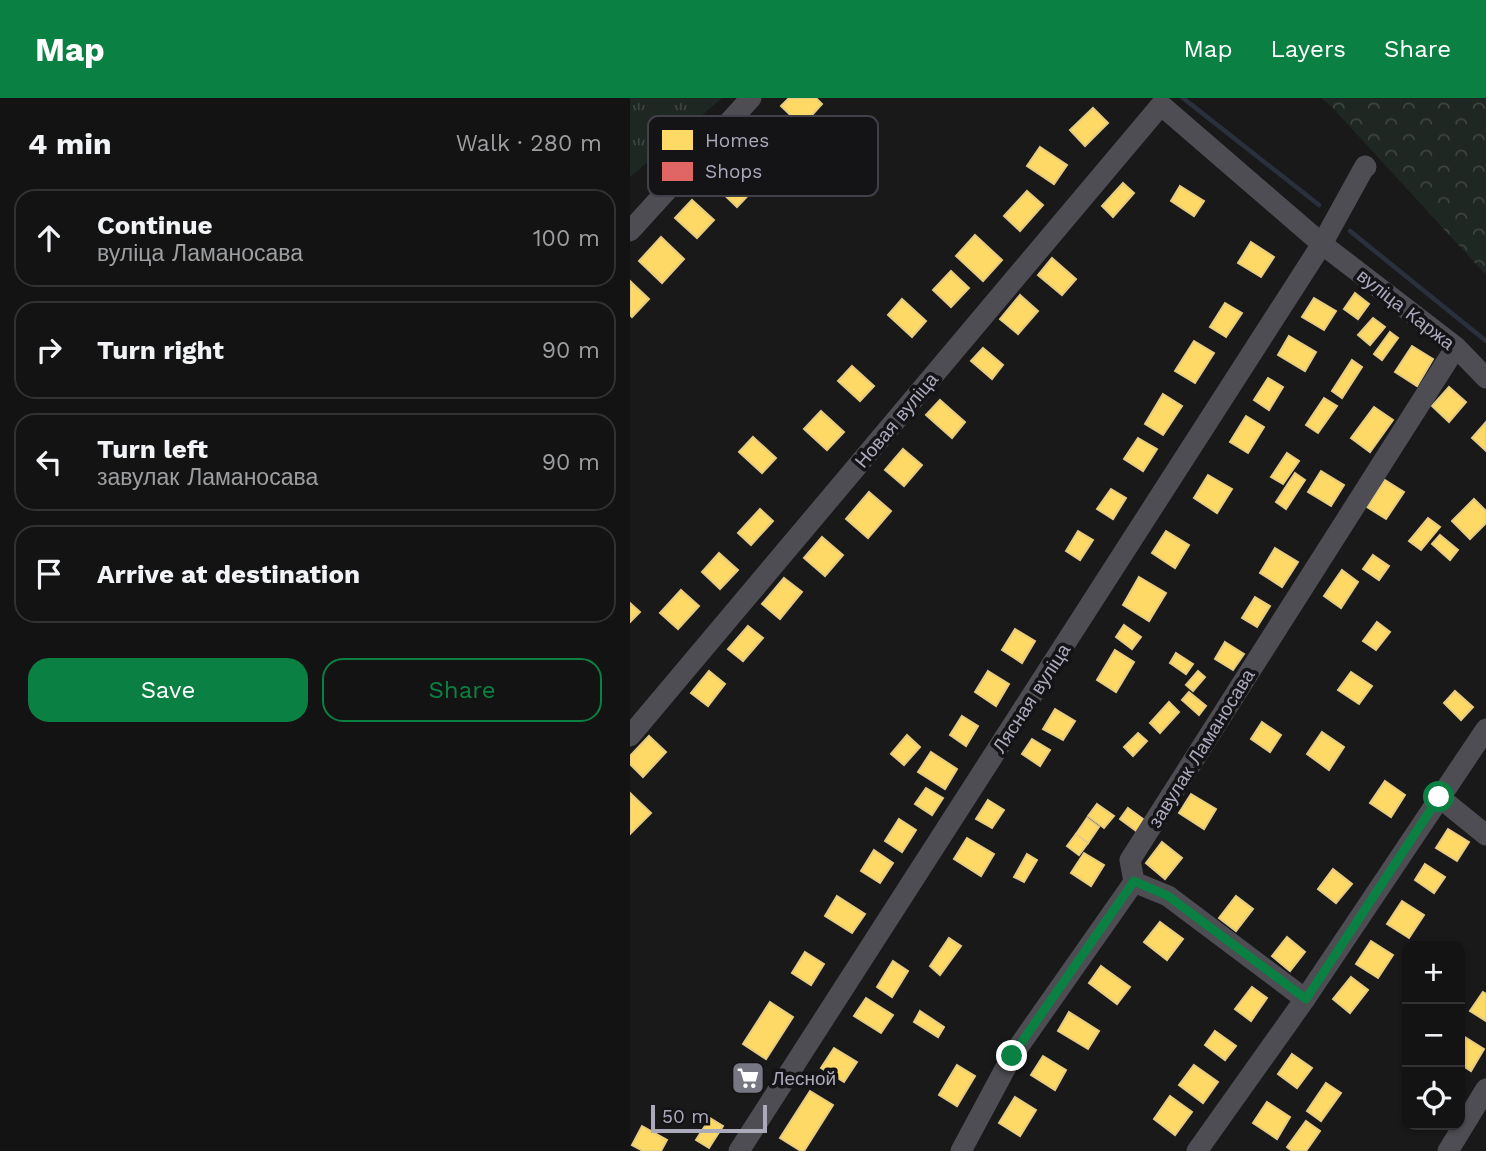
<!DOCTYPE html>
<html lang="en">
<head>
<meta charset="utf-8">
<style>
	body { margin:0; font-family:"Work Sans",sans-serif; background:#202022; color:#f1f3f6 }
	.controls { position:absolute; right:21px; bottom:21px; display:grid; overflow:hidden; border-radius:14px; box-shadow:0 2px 5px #0004 }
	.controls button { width:63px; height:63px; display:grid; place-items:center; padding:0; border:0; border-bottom:2px solid #323234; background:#131314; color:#f1f3f6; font:35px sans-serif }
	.scale { position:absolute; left:21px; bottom:18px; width:116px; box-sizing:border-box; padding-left:7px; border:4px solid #aab; border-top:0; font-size:19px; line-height:24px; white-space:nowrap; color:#aab; -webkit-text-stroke:5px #141316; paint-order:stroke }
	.stop { position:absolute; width:21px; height:21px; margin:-16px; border:5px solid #0b8043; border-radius:50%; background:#fff }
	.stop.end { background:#0b8043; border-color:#fff; box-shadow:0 2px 7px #0008 }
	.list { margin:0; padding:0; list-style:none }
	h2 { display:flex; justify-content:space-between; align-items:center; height:91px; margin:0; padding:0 28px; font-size:30px }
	h2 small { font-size:23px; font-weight:400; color:#9d9ea0 }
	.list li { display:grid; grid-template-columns:46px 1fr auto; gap:21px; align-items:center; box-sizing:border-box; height:98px; margin:0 14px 14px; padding:0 14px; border:2px solid #323234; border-radius:21px }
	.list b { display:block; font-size:26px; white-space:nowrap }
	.list p { margin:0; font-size:23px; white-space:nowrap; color:#9d9ea0 }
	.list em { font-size:23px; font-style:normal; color:#9d9ea0 }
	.actions { display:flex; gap:14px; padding:21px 28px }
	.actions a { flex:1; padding:16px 0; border:2px solid #0b8043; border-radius:21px; text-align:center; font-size:24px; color:#0b8043 }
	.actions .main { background:#0b8043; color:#fff }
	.icon { flex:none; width:38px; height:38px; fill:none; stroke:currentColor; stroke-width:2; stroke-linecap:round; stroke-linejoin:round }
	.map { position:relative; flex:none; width:856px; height:1053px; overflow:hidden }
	header { display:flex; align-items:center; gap:42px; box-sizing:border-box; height:98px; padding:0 35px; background:#0b8043; color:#fff }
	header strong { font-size:33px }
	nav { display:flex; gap:38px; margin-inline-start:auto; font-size:24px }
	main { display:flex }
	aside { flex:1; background:#131314 }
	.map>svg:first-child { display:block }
</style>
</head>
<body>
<header>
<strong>Map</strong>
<nav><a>Map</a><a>Layers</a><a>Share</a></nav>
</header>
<main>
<aside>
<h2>4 min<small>Walk · 280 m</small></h2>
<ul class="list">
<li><svg class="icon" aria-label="ahead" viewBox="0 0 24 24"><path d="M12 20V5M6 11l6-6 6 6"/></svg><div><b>Continue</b><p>вуліца Ламаносава</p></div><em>100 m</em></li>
<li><svg class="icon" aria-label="right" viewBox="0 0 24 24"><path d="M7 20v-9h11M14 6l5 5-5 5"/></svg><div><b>Turn right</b></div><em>90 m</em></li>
<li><svg class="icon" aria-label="left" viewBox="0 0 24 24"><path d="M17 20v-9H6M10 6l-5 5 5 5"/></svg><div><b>Turn left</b><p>завулак Ламаносава</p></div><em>90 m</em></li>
<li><svg class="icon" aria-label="arrive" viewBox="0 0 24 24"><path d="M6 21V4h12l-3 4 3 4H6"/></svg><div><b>Arrive at destination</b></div></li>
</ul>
<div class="actions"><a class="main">Save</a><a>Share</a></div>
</aside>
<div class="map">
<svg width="856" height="1053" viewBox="0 0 856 1053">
	<defs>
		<pattern id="grass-tufts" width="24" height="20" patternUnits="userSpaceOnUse" patternTransform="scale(1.75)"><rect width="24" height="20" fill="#1f2723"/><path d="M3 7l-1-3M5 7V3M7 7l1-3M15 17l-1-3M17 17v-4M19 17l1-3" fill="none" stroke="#3d4441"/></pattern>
		<pattern id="forest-crowns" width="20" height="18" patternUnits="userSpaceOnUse" patternTransform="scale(1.75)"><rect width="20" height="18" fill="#1f2723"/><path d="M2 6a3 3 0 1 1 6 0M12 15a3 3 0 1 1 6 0" fill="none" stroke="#3d4441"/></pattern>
	</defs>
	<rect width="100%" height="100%" fill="#19191a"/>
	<polygon fill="url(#grass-tufts)" points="0,0 92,0 0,79"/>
	<polygon fill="url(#forest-crowns)" points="691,0 856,0 856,177 701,8"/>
	<g fill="#ffd966" stroke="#e6cb80" stroke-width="2">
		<polygon points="159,0 186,0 192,6 172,28 151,8"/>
		<polygon points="463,10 478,25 455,48 440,32"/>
		<polygon points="410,49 437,67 424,86 397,68"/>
		<polygon points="101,67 125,90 107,109 83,86"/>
		<polygon points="493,85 504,95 483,119 472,108"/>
		<polygon points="550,88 574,103 564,118 541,103"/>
		<polygon points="397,93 413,107 390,133 374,118"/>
		<polygon points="62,102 84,122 67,140 45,120"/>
		<polygon points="345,137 372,162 353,183 326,158"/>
		<polygon points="31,139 54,161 32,185 9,163"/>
		<polygon points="621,144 644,159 631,179 608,165"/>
		<polygon points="422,160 446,181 432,197 408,177"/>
		<polygon points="321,173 339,190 321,209 303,192"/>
		<polygon points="0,183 19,201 2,219 0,217"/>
		<polygon points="725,195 739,206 728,221 714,211"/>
		<polygon points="390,197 408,213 388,236 370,221"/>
		<polygon points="684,200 706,213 694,232 672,219"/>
		<polygon points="272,201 296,223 282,239 258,217"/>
		<polygon points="595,205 612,215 596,239 580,229"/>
		<polygon points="743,220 755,229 740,247 728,237"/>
		<polygon points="760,234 768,240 752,262 744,256"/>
		<polygon points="659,238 686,254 675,273 648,257"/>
		<polygon points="564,243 584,255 565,285 545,273"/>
		<polygon points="782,248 803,261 787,288 765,274"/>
		<polygon points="353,250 373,267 362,281 341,263"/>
		<polygon points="722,262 732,269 712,300 702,293"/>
		<polygon points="222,268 244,288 230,303 208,283"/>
		<polygon points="638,280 653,289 639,312 624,302"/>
		<polygon points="819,289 836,304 819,324 802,308"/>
		<polygon points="533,296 552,308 533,337 515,326"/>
		<polygon points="694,300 707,308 688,335 676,327"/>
		<polygon points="310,302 335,324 322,340 296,317"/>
		<polygon points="744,309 763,322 740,354 721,340"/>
		<polygon points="191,313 214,334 197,352 174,331"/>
		<polygon points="616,318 634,329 618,355 600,344"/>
		<polygon points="856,324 856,353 842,340"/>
		<polygon points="123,339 146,360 132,375 109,354"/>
		<polygon points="508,340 527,351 513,373 494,361"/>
		<polygon points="273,351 292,367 274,388 255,372"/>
		<polygon points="657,355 669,363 653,386 641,379"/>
		<polygon points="691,373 714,387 701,408 678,394"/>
		<polygon points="665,375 675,382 656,411 646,404"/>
		<polygon points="578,377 602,391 587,415 564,400"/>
		<polygon points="755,382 774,394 756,421 737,409"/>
		<polygon points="481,391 496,400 483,421 467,411"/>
		<polygon points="239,394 261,413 238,440 216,421"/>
		<polygon points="844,401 856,413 856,425 840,441 822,423"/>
		<polygon points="130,411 143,423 121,447 108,435"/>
		<polygon points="798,420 810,429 791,452 779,443"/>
		<polygon points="448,433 463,442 450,462 436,453"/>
		<polygon points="536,433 559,447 545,470 522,455"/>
		<polygon points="810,437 828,452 820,462 802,446"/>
		<polygon points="192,439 213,457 195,478 174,460"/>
		<polygon points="645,450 668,464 652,489 630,475"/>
		<polygon points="89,455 108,472 90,491 72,474"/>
		<polygon points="743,457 759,468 749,482 733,471"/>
		<polygon points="712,472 728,484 711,510 694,498"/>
		<polygon points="509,479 536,495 519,523 493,507"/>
		<polygon points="154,480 172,494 150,521 132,506"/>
		<polygon points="51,492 69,508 48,531 30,515"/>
		<polygon points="625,499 640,508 627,529 612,520"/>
		<polygon points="0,505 10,514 0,524"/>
		<polygon points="747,524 760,534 746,552 733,543"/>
		<polygon points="494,527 511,539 502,551 486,539"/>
		<polygon points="118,528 133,540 113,563 98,551"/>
		<polygon points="385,531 405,543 392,565 372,552"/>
		<polygon points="595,544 614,556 603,572 585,561"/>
		<polygon points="485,552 504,564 486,594 467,582"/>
		<polygon points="546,555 563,566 556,576 540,565"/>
		<polygon points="79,573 95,586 78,608 61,595"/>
		<polygon points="358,573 379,586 366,608 345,594"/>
		<polygon points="568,573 575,579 563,593 556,587"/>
		<polygon points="721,574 742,588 729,606 708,592"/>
		<polygon points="825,593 843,609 831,622 814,605"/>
		<polygon points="559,594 576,608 569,617 552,602"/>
		<polygon points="539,604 549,614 530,635 520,625"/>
		<polygon points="425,611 445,623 433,642 413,631"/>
		<polygon points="332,618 348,628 336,648 320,637"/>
		<polygon points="632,624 651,637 640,654 621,641"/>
		<polygon points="692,634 714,649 699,672 677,656"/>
		<polygon points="508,635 517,643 503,658 494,649"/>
		<polygon points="277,637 290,649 274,667 261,656"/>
		<polygon points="19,638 36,654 13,679 0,666 0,658"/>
		<polygon points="402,641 420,652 410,668 392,656"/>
		<polygon points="301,654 327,671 315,691 288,674"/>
		<polygon points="755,683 775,697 761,719 740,705"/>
		<polygon points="296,690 313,700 302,717 285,706"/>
		<polygon points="0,695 21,715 0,736"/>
		<polygon points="561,696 586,711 574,731 549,715"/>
		<polygon points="358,702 374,712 362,730 346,721"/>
		<polygon points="467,706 484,718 474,730 458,718"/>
		<polygon points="498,710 517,724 509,735 490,721"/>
		<polygon points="457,720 469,729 458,745 446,736"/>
		<polygon points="269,721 286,732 272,754 255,743"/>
		<polygon points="818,731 839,744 827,763 806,750"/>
		<polygon points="446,736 458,745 449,757 437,748"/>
		<polygon points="337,740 364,756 351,778 324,761"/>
		<polygon points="532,744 552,760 535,781 516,765"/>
		<polygon points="244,752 263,765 250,785 231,773"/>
		<polygon points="454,755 474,767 461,788 441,775"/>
		<polygon points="397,756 407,762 394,784 384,779"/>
		<polygon points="795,766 815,779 804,795 785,782"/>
		<polygon points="703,771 722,786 706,805 688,791"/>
		<polygon points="207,798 235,816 222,835 195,818"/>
		<polygon points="606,798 623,811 606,833 589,820"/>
		<polygon points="772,803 794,817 779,840 757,826"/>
		<polygon points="530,824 553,841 537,862 514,844"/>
		<polygon points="657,839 675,854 660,873 642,858"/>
		<polygon points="319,840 331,848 310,877 300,868"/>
		<polygon points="741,843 763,857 748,880 726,866"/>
		<polygon points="175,854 194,866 181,887 162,875"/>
		<polygon points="263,863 278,873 262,899 247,889"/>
		<polygon points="471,868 500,889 487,906 459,885"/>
		<polygon points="721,879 738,892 720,915 703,901"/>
		<polygon points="622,889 637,900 621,923 605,911"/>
		<polygon points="853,894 856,896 856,923 840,913"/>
		<polygon points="236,900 263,917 251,935 224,918"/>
		<polygon points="140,904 163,919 136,961 113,946"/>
		<polygon points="290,913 314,929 308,939 284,924"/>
		<polygon points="439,914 469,933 458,951 428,933"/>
		<polygon points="585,933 606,948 595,962 575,947"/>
		<polygon points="830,936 854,951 841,973 830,966"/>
		<polygon points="204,950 227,964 214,984 191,970"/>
		<polygon points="662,956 682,970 667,990 648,976"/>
		<polygon points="413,958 436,972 425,992 401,977"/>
		<polygon points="327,967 345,978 327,1008 309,997"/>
		<polygon points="564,967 588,984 573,1005 549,987"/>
		<polygon points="696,985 711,995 691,1023 677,1013"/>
		<polygon points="180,993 203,1007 174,1053 171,1053 150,1040"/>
		<polygon points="540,998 562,1014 545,1037 524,1021"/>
		<polygon points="385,999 406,1012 390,1038 369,1025"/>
		<polygon points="637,1004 660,1019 647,1041 623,1025"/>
		<polygon points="80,1020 93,1028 79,1050 66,1042"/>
		<polygon points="676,1023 690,1033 676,1053 662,1053 657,1049"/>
		<polygon points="12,1028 37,1042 31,1053 13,1053 2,1047"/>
	</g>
	<polygon fill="#e06666" stroke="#d07a80" stroke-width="2" points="113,965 133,978 122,994 103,982"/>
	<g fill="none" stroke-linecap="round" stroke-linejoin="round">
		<g stroke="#2b303d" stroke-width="4.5">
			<polyline points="553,0 689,107"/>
			<polyline points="720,133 856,243"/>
		</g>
		<g stroke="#4e4d53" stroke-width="21">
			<polyline points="0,133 121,0"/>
			<polyline points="0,638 531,7 692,146 826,249 856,280"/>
			<polyline points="809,699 856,737"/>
			<polyline points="504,784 538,798 675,901"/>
			<polyline points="109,1053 692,146 735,68 736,69"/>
			<polyline points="331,1053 382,958 504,784 500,762 826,249"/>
			<polyline points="567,1053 675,901 856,631"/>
			<polyline points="818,1053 856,991"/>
		</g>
	</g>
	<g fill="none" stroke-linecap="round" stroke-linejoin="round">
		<polyline stroke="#0b8043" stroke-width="9" points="382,958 504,783 538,798 676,901 809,699"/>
	</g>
	<defs>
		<symbol id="supermarket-square" viewBox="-11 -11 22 22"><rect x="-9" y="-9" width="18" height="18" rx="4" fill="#777783" stroke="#141316"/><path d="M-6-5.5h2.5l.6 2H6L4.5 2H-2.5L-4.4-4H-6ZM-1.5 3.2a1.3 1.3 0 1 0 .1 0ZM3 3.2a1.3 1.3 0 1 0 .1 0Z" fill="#fff"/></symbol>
	</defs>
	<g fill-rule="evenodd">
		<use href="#supermarket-square" x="99" y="961" width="38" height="38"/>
	</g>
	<g text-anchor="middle" stroke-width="7" stroke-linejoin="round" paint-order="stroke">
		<g font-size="19" fill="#aab" stroke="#141316">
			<text transform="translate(776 211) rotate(38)" y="7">вуліца Каржа</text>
			<text transform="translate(266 322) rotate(-50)" y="7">Новая вуліца</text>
			<text transform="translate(401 600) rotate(-57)" y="7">Лясная вуліца</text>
			<text transform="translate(571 650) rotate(-58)" y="7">завулак Ламаносава</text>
		</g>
		<g font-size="19" fill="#aab" stroke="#141316" text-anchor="start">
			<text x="142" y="987">Лесной</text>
		</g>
	</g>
	<rect x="18" y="18" width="230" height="80" rx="10" fill="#141316" stroke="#414048" stroke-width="2"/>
	<rect x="32" y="32" width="31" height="20" fill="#ffd966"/>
	<rect x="32" y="64" width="31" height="19" fill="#e06666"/>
	<g font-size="19" fill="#aab">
		<text x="75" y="49">Homes</text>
		<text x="75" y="80">Shops</text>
	</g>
</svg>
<div class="controls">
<button>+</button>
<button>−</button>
<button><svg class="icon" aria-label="locate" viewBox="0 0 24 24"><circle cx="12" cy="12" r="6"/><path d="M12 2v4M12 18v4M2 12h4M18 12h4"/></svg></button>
</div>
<div class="scale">50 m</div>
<div class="stop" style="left:809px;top:699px"></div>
<div class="stop end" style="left:382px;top:958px"></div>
</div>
</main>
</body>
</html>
